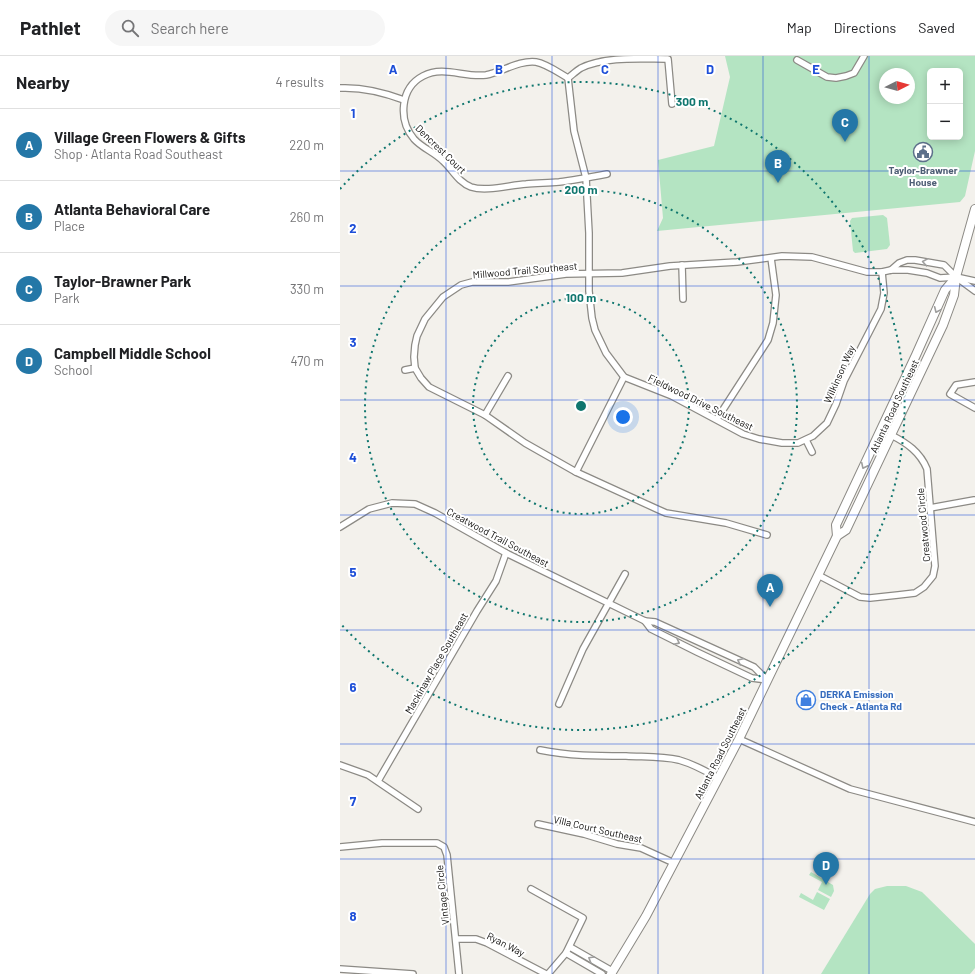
<!DOCTYPE html>
<html lang="en">
<head>
<meta charset="utf-8">
<style>
	body { margin:0; font-family:Barlow,sans-serif; background:#f6f6f6; color:#202124 }
	.controls { position:absolute; right:12px; top:12px; display:grid; overflow:hidden; border-radius:6px; box-shadow:0 2px 10px #0003 }
	.controls button { width:36px; height:36px; display:grid; place-items:center; padding:0; border:0; border-bottom:1px solid #e0e0e0; background:#fff; color:#202124; font:20px sans-serif }
	.compass { position:absolute; left:539px; top:12px; width:36px; height:36px; border-radius:50%; background:#fff; box-shadow:0 2px 10px #0003; rotate:84deg }
	.you { position:absolute; left:283px; top:361px; width:14px; height:14px; margin:-10px; border:3px solid #fff; border-radius:50%; background:#1a73e8; box-shadow:0 0 0 6px #1a73e833 }
	.badge { display:grid; place-items:center; width:26px; height:26px; border-radius:50%; background:#2477a7; color:#fff; font-size:13px; font-weight:700 }
	.pin { position:absolute; translate:-50% -33px; filter:drop-shadow(0 1px 2px #0008) }
	.pin::after { content:''; position:absolute; top:21px; width:14px; height:12px; background:inherit; clip-path:polygon(0 0,100% 0,50% 100%) }
	.list { margin:0; padding:0; list-style:none }
	h2 { display:flex; justify-content:space-between; align-items:center; height:52px; margin:0; padding:0 16px; font-size:17px }
	h2 small { font-size:13px; font-weight:400; color:#757577 }
	.list li { display:grid; grid-template-columns:26px 1fr auto; gap:12px; align-items:center; box-sizing:border-box; height:72px; padding:0 16px; border-top:1px solid #e0e0e0 }
	.list b { display:block; font-size:15px; white-space:nowrap }
	.list p { margin:0; font-size:13px; white-space:nowrap; color:#757577 }
	.list em { font-size:13px; font-style:normal; color:#757577 }
	.icon { flex:none; width:22px; height:22px; fill:none; stroke:currentColor; stroke-width:2; stroke-linecap:round; stroke-linejoin:round }
	.map { position:relative; flex:none; width:635px; height:918px; overflow:hidden }
	header { display:flex; align-items:center; gap:24px; box-sizing:border-box; height:56px; padding:0 20px; background:#fff; border-bottom:1px solid #e0e0e0 }
	header strong { font-size:19px }
	nav { display:flex; gap:22px; margin-inline-start:auto; font-size:14px }
	.search { width:280px; height:36px; background:#f6f6f6; display:flex; align-items:center; gap:10px; box-sizing:border-box; padding:0 14px; border-radius:22px; color:#757577; font-size:15px }
	main { display:flex }
	aside { flex:1; background:#fff }
	.map>svg:first-child { display:block }
</style>
</head>
<body>
<header>
<strong>Pathlet</strong>
<div class="search"><svg class="icon" aria-label="search" viewBox="0 0 24 24"><circle cx="10" cy="10" r="6"/><path d="M15 15l6 6"/></svg>Search here</div>
<nav><a>Map</a><a>Directions</a><a>Saved</a></nav>
</header>
<main>
<aside>
<h2>Nearby<small>4 results</small></h2>
<ul class="list">
<li><span class="badge">A</span><div><b>Village Green Flowers &amp; Gifts</b><p>Shop · Atlanta Road Southeast</p></div><em>220 m</em></li>
<li><span class="badge">B</span><div><b>Atlanta Behavioral Care</b><p>Place</p></div><em>260 m</em></li>
<li><span class="badge">C</span><div><b>Taylor-Brawner Park</b><p>Park</p></div><em>330 m</em></li>
<li><span class="badge">D</span><div><b>Campbell Middle School</b><p>School</p></div><em>470 m</em></li>
</ul>
</aside>
<div class="map">
<svg width="635" height="918" viewBox="0 0 635 918">
	<rect width="100%" height="100%" fill="#f3f1ec"/>
	<g fill="#b4e4c2" fill-rule="evenodd">
		<path d="M385 0H635V95L625 140 620 146 317 175 323 162 318 104 374 90 390 21ZM590 15H620V81H590ZM545 18H569V42H545Z"/>
		<polygon points="543,159 547,162 550,189 547,193 515,197 513,195 510,165 512,162"/>
		<polygon points="471,816 493,829 494,835 491,841 478,834 482,826 469,819"/>
		<polygon points="547,830 566,830 582,836 635,888 635,912 630,918 481,918 530,838 535,833"/>
		<polygon points="477,836 490,843 484,854 459,841 461,837 473,844"/>
	</g>
	<g fill="none" stroke-linecap="round" stroke-linejoin="round">
		<defs>
			<g id="street">
				<polyline points="457,4 487,21 496,22 506,20 514,17 524,0"/>
				<polyline points="228,22 234,75 246,122 249,177 249,235 252,262 255,274 266,297 284,321 332,340 403,378 419,383 442,387 458,387 473,380 487,367 496,348 504,325 541,253 544,237 542,216"/>
				<path d="M0 32C23 31 43 36 64 44"/>
				<path d="M267 118C251 121 235 124 219 126 208 127 197 127 186 128 170 129 146 136 131 131 118 126 113 114 103 105 94 96 82 92 74 83 58 64 60 32 83 20 104 9 124 22 146 19 162 16 179 4 196 6 207 8 219 17 228 22 232 19 236 15 241 12 265 0 301 3 328 3L332 48"/>
				<polyline points="342,209 343,243"/>
				<polyline points="551,214 559,207 567,204 575,204 604,209 616,221 635,235"/>
				<polyline points="65,314 75,312"/>
				<polyline points="635,326 616,329 610,338 635,352"/>
				<polyline points="145,359 168,320"/>
				<polyline points="377,363 428,284 433,267 436,239 431,202"/>
				<polyline points="466,384 472,396"/>
				<polyline points="236,416 284,321"/>
				<polyline points="590,452 634,444"/>
				<polyline points="0,471 29,453 52,447 75,448 95,457 166,497 305,565 315,566 414,611 427,624"/>
				<polyline points="427,479 386,467 326,457 317,453 236,416 185,387 145,359 89,331 81,322 75,312 74,301 75,289 77,280 85,263 103,241 121,229 132,226 168,226 226,218 282,217 330,210 397,206 442,200 472,201 527,216 542,216 551,214 568,214 587,217 600,222 616,221 635,225"/>
				<path d="M478 519 520 541 530 542 558 539 575 537 584 531 593 520 595 510 587 413C580 396 567 387 551 379"/>
				<polyline points="305,565 311,573 357,596 412,622 427,624"/>
				<polyline points="219,648 243,593 285,518"/>
				<polyline points="399,683 510,733 635,766"/>
				<path d="M200 694C229 700 257 700 286 700 304 701 322 700 339 704 353 708 366 715 378 722"/>
				<polyline points="0,709 28,719 78,753"/>
				<polyline points="38,725 137,555 156,525 166,497"/>
				<polyline points="198,768 244,778 277,788 301,792 334,807"/>
				<polyline points="0,791 42,787 97,787 104,791 107,799 119,918"/>
				<polyline points="191,833 243,862 226,897 208,918"/>
				<polyline points="116,883 136,883 147,887 206,918"/>
				<polyline points="230,891 272,915"/>
				<polyline points="226,897 262,918"/>
				<polyline points="0,913 73,918"/>
			</g>
			<g id="secondary">
				<polyline points="497,480 496,469 576,299 605,234 616,221"/>
				<polyline points="271,918 306,860 399,683 497,480 506,474 603,269 614,239 616,221 635,153"/>
			</g>
		</defs>
		<use href="#street" stroke="#8c8a85" stroke-width="8"/>
		<use href="#secondary" stroke="#8c8a85" stroke-width="10"/>
		<use href="#street" stroke="#fff" stroke-width="5.5"/>
		<use href="#secondary" stroke="#fff" stroke-width="8"/>
	</g>
	<defs><path id="oneway-chevron" d="M-2-3.5L2.5 0L-2 3.5" fill="none" stroke-width="1.6" stroke-linecap="round" stroke-linejoin="round"/></defs>
	<g stroke="#9e9e9d">
		<use href="#oneway-chevron" transform="translate(585 206) rotate(-170)"/>
		<use href="#oneway-chevron" transform="translate(597 254) rotate(114)"/>
		<use href="#oneway-chevron" transform="translate(524 410) rotate(116)"/>
		<use href="#oneway-chevron" transform="translate(337 586) rotate(26)"/>
		<use href="#oneway-chevron" transform="translate(400 605) rotate(-155)"/>
		<use href="#oneway-chevron" transform="translate(251 903) rotate(-149)"/>
	</g>
	<path fill="none" stroke="#1d4ed8" stroke-width="1" stroke-opacity="0.55" d="M106 0V918M212 0V918M318 0V918M423 0V918M529 0V918M0 115H635M0 230H635M0 344H635M0 459H635M0 574H635M0 688H635M0 803H635"/>
	<g fill="none" stroke="#0f766e" stroke-width="2" stroke-dasharray="2 4">
		<circle cx="241" cy="350" r="108"/>
		<circle cx="241" cy="350" r="216"/>
		<path d="M0 133A324 324 0 1 1 0 567"/>
	</g>
	<defs>
		<symbol id="civic-ring" viewBox="-11 -11 22 22"><circle r="9.5" fill="#fff" stroke="#5c6f8a" stroke-width="1.5"/><path d="M-.6-6.5H3V-4.5H.6V-3L4-1V1h2V6H-6V1h2V-1L-.6-3ZM-1.2 2.5V6h2.4V2.5Z" fill="#5c6f8a"/></symbol>
		<symbol id="shop-ring" viewBox="-11 -11 22 22"><circle r="9.5" fill="#fff" stroke="#3f7fe0" stroke-width="1.5"/><path d="M-5-2.5h2.3a2.7 3.5 0 0 1 5.4 0H5L5.5 6h-11ZM-1.5-2.5h3a1.5 2.3 0 0 0-3 0Z" fill="#3f7fe0"/></symbol>
	</defs>
	<g fill-rule="evenodd">
		<use href="#civic-ring" x="572" y="85" width="22" height="22"/>
		<use href="#shop-ring" x="455" y="633" width="22" height="22"/>
	</g>
	<g text-anchor="middle" stroke-width="4" stroke-linejoin="round" paint-order="stroke">
		<g font-size="10" fill="#0d0c0a" stroke="#fff">
			<text transform="translate(101 93) rotate(44)" y="4">Dencrest Court</text>
			<text transform="translate(185 214) rotate(-5)" y="4">Millwood Trail Southeast</text>
			<text transform="translate(499 318) rotate(-66)" y="4">Wilkinson Way</text>
			<text transform="translate(361 346) rotate(26)" y="4">Fieldwood Drive Southeast</text>
			<text transform="translate(554 350) rotate(-65)" y="4">Atlanta Road Southeast</text>
			<text transform="translate(583 469) rotate(-95)" y="4">Creatwood Circle</text>
			<text transform="translate(158 481) rotate(28)" y="4">Creatwood Trail Southeast</text>
			<text transform="translate(96 607) rotate(-60)" y="4">Mackinaw Place Southeast</text>
			<text transform="translate(380 697) rotate(-63)" y="4">Atlanta Road Southeast</text>
			<text transform="translate(258 773) rotate(13)" y="4">Villa Court Southeast</text>
			<text transform="translate(102 839) rotate(-96)" y="4">Vintage Circle</text>
			<text transform="translate(166 888) rotate(27)" y="4">Ryan Way</text>
		</g>
		<g font-size="10" font-weight="bold" fill="#4e5e75" stroke="#fff">
			<text x="583" y="118">Taylor-Brawner<tspan x="583" dy="12">House</tspan></text>
		</g>
		<g font-size="10" font-weight="bold" fill="#366cbe" stroke="#fff" text-anchor="start">
			<text x="480" y="642">DERKA Emission<tspan x="480" dy="12">Check - Atlanta Rd</tspan></text>
		</g>
	</g>
	<g font-size="13" text-anchor="middle" font-weight="bold" fill="#1d4ed8" stroke="#fff" stroke-width="4" stroke-linejoin="round" paint-order="stroke">
		<text x="53" y="18">A</text>
		<text x="159" y="18">B</text>
		<text x="265" y="18">C</text>
		<text x="370" y="18">D</text>
		<text x="476" y="18">E</text>
		<text x="13" y="62">1</text>
		<text x="13" y="177">2</text>
		<text x="13" y="291">3</text>
		<text x="13" y="406">4</text>
		<text x="13" y="521">5</text>
		<text x="13" y="636">6</text>
		<text x="13" y="750">7</text>
		<text x="13" y="865">8</text>
	</g>
	<circle cx="241" cy="350" r="6" fill="#0f766e" stroke="#fff" stroke-width="2"/>
	<g font-size="12" text-anchor="middle" font-weight="bold" fill="#0f766e" stroke="#fff" stroke-width="4" stroke-linejoin="round" paint-order="stroke">
		<text x="352" y="50">300 m</text>
		<text x="241" y="138">200 m</text>
		<text x="241" y="246">100 m</text>
	</g>
</svg>
<div class="controls">
<button>+</button>
<button>−</button>
</div>
<svg class="compass" viewBox="-18 -18 36 36"><path d="M0-13l5 13h-10z" fill="#e53935"/><path d="M0 13l5-13h-10z" fill="#757577"/></svg>
<div class="you"></div>
<div class="pin badge" style="left:430px;top:551px">A</div>
<div class="pin badge" style="left:438px;top:127px">B</div>
<div class="pin badge" style="left:505px;top:86px">C</div>
<div class="pin badge" style="left:486px;top:829px">D</div>
</div>
</main>
</body>
</html>
